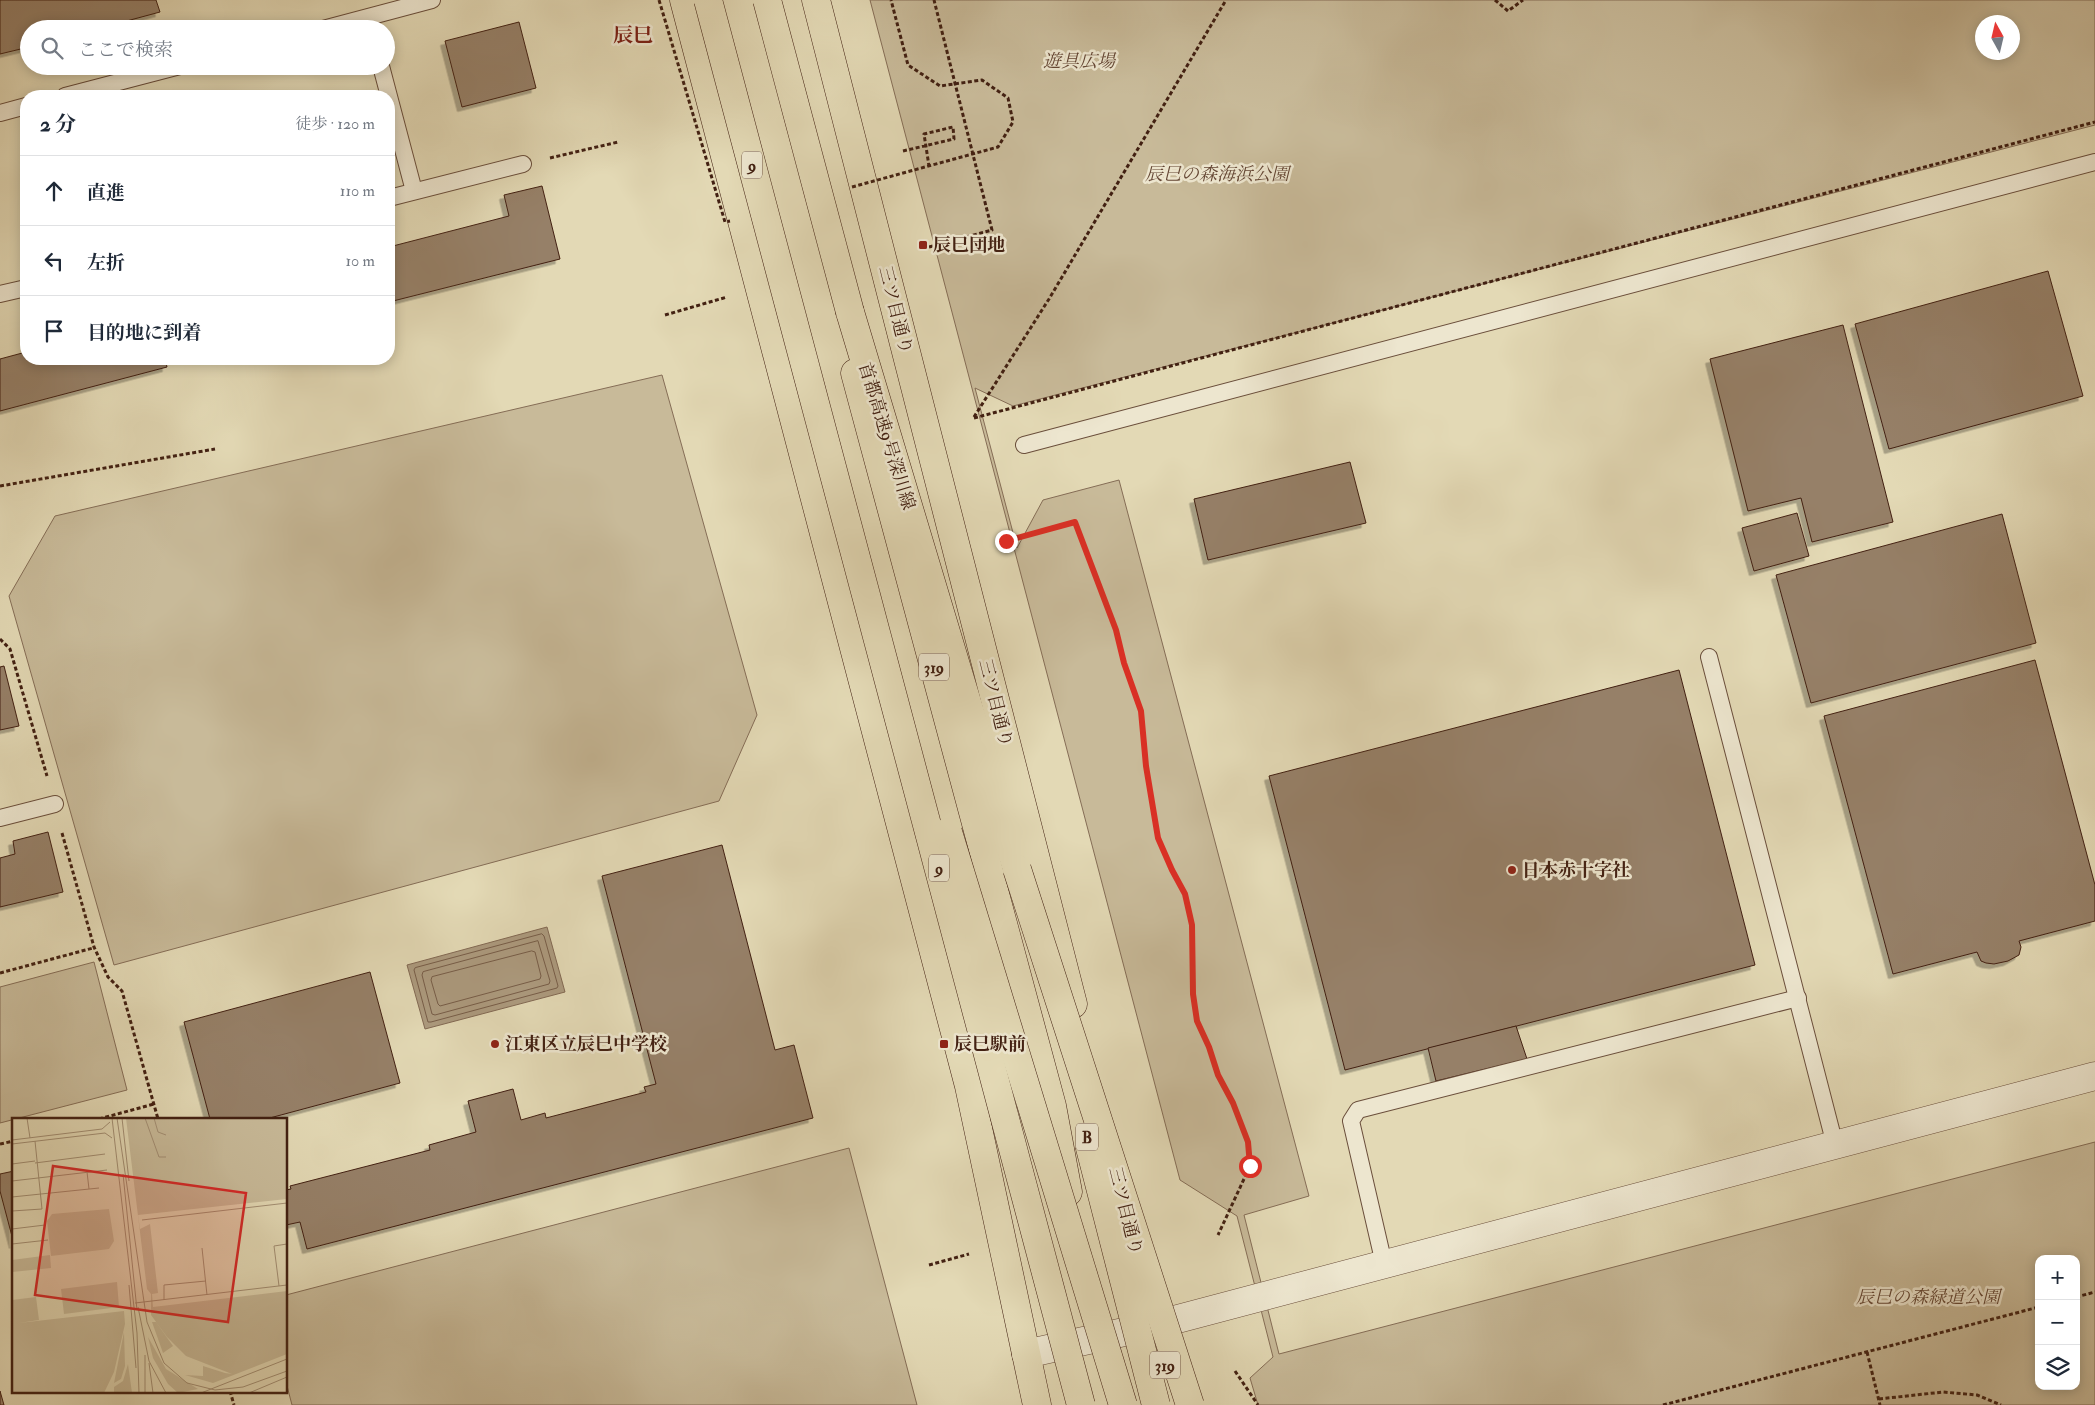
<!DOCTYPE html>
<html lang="ja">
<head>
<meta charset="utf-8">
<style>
	body { margin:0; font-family:"IM FELL Double Pica","Noto Serif JP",serif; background:#f6f6f7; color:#1f2937 }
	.controls { position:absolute; right:15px; bottom:15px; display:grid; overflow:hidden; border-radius:10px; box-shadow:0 2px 12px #0003 }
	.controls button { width:45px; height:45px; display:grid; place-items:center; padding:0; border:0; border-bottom:1px solid #e0e1e3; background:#fff; color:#1f2937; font:25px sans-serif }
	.compass { position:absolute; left:1975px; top:15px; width:45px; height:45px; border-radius:50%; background:#fff; box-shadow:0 2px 12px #0003; rotate:352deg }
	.stop { position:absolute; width:15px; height:15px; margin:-11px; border:4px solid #d93025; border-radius:50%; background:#fff }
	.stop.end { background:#d93025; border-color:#fff; box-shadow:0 1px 5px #0008 }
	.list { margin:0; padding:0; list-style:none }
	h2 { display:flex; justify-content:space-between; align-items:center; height:65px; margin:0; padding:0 20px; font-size:21px }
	h2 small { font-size:16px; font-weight:400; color:#747a83 }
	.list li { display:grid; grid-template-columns:32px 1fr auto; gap:15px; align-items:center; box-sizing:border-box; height:70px; padding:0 20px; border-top:1px solid #e0e1e3 }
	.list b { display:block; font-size:19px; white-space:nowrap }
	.list em { font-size:16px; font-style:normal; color:#747a83 }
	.icon { flex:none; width:28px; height:28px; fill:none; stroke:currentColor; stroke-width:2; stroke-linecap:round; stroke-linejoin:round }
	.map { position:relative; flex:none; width:2095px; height:1405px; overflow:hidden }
	.search { position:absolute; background:#fff; box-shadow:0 2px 12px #0003; left:20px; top:20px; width:375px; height:55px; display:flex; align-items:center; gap:12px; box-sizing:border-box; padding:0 18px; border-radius:28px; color:#747a83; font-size:19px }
	.panel { position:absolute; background:#fff; box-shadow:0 2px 12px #0003; left:20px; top:90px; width:375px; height:275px; border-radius:20px }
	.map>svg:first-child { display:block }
</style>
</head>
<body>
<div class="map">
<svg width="2095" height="1405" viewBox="0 0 2095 1405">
	<defs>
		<filter id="shadow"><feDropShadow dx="-4.5" dy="4.5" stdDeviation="0" flood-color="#0004"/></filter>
	</defs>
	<rect width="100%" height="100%" fill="#e3d9b5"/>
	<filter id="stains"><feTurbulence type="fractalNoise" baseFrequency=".004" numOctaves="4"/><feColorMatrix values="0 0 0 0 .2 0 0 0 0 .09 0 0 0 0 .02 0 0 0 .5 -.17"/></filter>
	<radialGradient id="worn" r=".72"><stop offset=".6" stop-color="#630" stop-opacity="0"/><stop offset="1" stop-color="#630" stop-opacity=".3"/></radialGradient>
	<g fill="#c8ba99" stroke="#856d56" fill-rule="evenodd">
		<path d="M870 0H2095V125L1013 406 975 388 1017 548 1043 500 1119 480 1309 1196 1244 1215 1279 1354 2095 1142V1405H1258L1250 1378 1273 1357 1237 1216 1180 1180ZM1982 22H2012V52H1982ZM2039 1259H2076V1386H2039Z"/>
		<polygon points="662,375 757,715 719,801 114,965 9,596 55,516"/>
		<polygon points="94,962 127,1090 0,1123 0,987"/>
		<polygon points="849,1148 917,1405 292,1405 286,1382 286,1295"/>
	</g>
	<polygon fill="#ac9a7e" stroke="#826953" points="547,927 565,992 425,1029 407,965"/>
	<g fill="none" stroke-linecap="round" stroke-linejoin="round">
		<g stroke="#775d48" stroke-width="1">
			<polygon points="542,934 544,936 558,986 557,988 431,1022 428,1022 414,970 415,968"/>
			<polygon points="538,941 550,981 549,984 435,1015 432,1014 422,975 423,972"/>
			<polygon points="532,951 535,952 541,976 540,979 440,1006 438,1004 431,980 432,977"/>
		</g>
	</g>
	<g fill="#968067" stroke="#422012" filter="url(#shadow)">
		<polygon points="0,0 156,0 160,12 97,29 29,29 29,47 0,54"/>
		<polygon points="519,22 536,88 462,107 445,41"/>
		<polygon points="368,91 370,96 348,96"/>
		<polygon points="542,186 560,259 389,302 389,247 509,216 504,195"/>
		<polygon points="2048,271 2083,396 1889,449 1855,324"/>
		<polygon points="1843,325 1893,522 1812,542 1801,498 1748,511 1710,359"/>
		<polygon points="26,352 26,359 165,359 167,367 0,411 0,359"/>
		<polygon points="1350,462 1366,523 1208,560 1194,499"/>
		<polygon points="1797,513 1809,556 1754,571 1742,528"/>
		<polygon points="2002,514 2036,643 1811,703 1776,575"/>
		<polygon points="2035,660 2095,885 2095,921 2019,941 2021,947 2019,955 2008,961 1994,964 1986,963 1981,961 1977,952 1893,974 1824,716"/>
		<polygon points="4,666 19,726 0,730 0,667"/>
		<polygon points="1679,670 1755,965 1345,1070 1269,776"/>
		<polygon points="48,832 63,892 0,907 0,858 15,854 13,841"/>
		<polygon points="722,845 775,1050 794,1045 813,1118 307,1249 300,1222 286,1225 286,1190 291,1189 290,1186 430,1150 429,1145 476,1132 468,1101 513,1089 521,1120 545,1113 546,1118 646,1092 644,1087 656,1084 602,876"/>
		<polygon points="370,972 400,1083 266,1119 210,1119 184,1022"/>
		<polygon points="1516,1026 1527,1059 1436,1081 1428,1048"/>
		<polygon points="14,1171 14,1244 0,1191 0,1174"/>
		<polygon points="0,1391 4,1405 0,1405"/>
	</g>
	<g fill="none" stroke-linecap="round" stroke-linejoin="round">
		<defs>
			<g id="service">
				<polyline points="323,29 432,0"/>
				<polyline points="381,66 414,191"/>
				<polyline points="65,96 180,66"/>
				<polyline points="0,113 26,106"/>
				<polyline points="389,198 523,164"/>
				<polyline points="0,294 26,288"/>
				<polyline points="1024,445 2095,162"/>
				<polyline points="1709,657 1835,1145"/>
				<polyline points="0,818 55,804"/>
				<polyline points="1384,1264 1351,1121 1358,1110 1798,998"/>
			</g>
			<polyline id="tertiary" points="1026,1354 1155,1325 2095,1076"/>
			<g id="primary">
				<polyline points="684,0 969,1086 1037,1405"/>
				<polyline points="816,0 1073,1004"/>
				<polyline points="855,373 1052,1106 1068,1192"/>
			</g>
			<polyline id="motorway" points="850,312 1017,869"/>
		</defs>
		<use href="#service" stroke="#6a4e3b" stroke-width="18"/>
		<use href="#tertiary" stroke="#6a4e3b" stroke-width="29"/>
		<use href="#primary" stroke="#422012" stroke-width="29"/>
		<use href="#motorway" stroke="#422012" stroke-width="29"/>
		<g stroke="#422012" stroke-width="3" stroke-dasharray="4 2.5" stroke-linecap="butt">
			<polyline points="1495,0 1508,11 1523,0"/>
			<polyline points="903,151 954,139 953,127 924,134 929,166"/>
			<polyline points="550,158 618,142"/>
			<polyline points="929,247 992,230 934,0"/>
			<polyline points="665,315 727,297"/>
			<polyline points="974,417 1049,299 1226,0"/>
			<polyline points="974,418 2095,122"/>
			<polyline points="0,486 215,449"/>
			<polyline points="1006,541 1075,522 1116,630 1124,663 1141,711 1146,766 1158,838 1172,870 1185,894 1192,925 1193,994 1197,1021 1209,1047 1218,1075 1233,1103 1248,1142 1250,1166 1218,1235"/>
			<polyline points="0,639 10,649 47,776"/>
			<polyline points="62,833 94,947 108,977 122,991 158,1119"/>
			<polyline points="0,973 93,948"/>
			<polyline points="99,1119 154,1104"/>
			<polyline points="0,1144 14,1141"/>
			<polyline points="929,1265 969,1254"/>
			<polyline points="2076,1297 2095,1292"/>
			<polyline points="1867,1352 1880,1405"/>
			<polyline points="1235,1371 1258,1405"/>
			<polyline points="230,1391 234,1405"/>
			<polyline points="1879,1399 1943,1392 1977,1395 2001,1405"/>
			<polyline points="1663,1405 2039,1307"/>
		</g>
		<use href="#service" stroke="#ede6cf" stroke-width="16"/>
		<use href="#tertiary" stroke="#ede6cf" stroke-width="28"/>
		<use href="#primary" stroke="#e3d9b5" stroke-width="28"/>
		<use href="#motorway" stroke="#e3d9b5" stroke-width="28"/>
		<defs>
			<g id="motorway-bridge">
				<polyline points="708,0 1081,1405"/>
				<polyline points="767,0 850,312"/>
				<polyline points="948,832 1123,1405"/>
				<polyline points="1017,869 1190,1405"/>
				<polyline points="1089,1144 1156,1405"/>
			</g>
		</defs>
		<use href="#motorway-bridge" stroke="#422012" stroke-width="29" stroke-linecap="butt"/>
		<g stroke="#422012" stroke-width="3" stroke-dasharray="4 2.5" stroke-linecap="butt">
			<polyline points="659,0 725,222 730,221"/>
			<polyline points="852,187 998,147 1013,122 1008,98 982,80 940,86 908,65 891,0"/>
		</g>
		<use href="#motorway-bridge" stroke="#e3d9b5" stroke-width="28"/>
	</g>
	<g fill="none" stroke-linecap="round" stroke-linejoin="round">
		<polyline stroke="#d93025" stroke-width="6" points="1006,541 1075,522 1116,630 1124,663 1141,711 1146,766 1158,838 1172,870 1185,894 1192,925 1193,994 1197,1021 1209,1047 1218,1075 1233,1103 1248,1142 1250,1166"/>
	</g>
	<g fill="#8f2418" stroke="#ede6cf" stroke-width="2">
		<rect x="918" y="240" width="10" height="10" rx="2.5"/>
		<circle cx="1512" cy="870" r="5"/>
		<circle cx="495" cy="1044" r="5"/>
		<rect x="939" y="1039" width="10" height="10" rx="2.5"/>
	</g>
	<g text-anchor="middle" stroke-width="5" stroke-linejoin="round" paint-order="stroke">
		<g fill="#ede6cf" stroke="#755b4b" stroke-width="1">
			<rect x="742" y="151.5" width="20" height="27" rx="4"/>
			<rect x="919" y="653.5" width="30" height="27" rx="4"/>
			<rect x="929" y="854.5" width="20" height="27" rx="4"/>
			<rect x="1076" y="1123.5" width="22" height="27" rx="4"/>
			<rect x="1150" y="1351.5" width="30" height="27" rx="4"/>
		</g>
		<g font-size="16" font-weight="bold" fill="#422012">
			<text x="752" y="171">9</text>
			<text x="934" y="673">319</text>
			<text x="939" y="874">9</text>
			<text x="1087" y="1143">B</text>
			<text x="1165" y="1371">319</text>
		</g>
		<g font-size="18" font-style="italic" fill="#644634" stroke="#ede6cf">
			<text x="1079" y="67">遊具広場</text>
			<text x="1217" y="180">辰巳の森海浜公園</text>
			<text x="1928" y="1303">辰巳の森緑道公園</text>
		</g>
		<g font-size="18" font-weight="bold" fill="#422012" stroke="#ede6cf" text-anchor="start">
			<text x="933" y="251">辰巳団地</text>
			<text x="1522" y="876">日本赤十字社</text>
			<text x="505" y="1050">江東区立辰巳中学校</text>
			<text x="954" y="1050">辰巳駅前</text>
		</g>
		<g font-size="18" fill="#422012" stroke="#ede6cf">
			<text transform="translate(896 310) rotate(76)" y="6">三ツ目通り</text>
			<text transform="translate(887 436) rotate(73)" y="6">首都高速9号深川線</text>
			<text transform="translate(996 703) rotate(76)" y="6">三ツ目通り</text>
			<text transform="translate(1126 1211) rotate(76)" y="6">三ツ目通り</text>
		</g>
		<g font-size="20" font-weight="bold" fill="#7a1f14" stroke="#ede6cf">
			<text x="633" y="42">辰巳</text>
		</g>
	</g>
	<g transform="translate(12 1118)">
		<rect width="275" height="275" fill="#e3d9b5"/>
		<path d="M114 0H275V81L126 97 128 111 138 106 146 175 140 176 141 189 275 173V236L201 265 173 257 191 258V248L213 255 220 256 174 238 155 219 139 197V176L135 171ZM97 91 102 123 97 131 39 138 35 103 40 96ZM38 137 39 150 0 154V142ZM105 164 107 189 52 196 49 171ZM24 179 27 202 7 205 112 193 113 206 102 254 92 275H0V182ZM140 204H144L161 228 151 235ZM112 214 113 248 109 261 102 265ZM136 219 154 251 186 271 166 275 156 266 141 240ZM116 246 120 275H102V269L111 263Z" fill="#c8ba99"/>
		<path fill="none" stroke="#a38f74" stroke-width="1" d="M15 0 18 20M100 0 125 215 127 275M105 0 135 204 152 245 175 265 203 272 231 269 275 253M110 0 117 63M133 0 147 39H154M142 0 146 14 154 17M0 22 90 11 98 4M0 26 93 15 100 20M23 45 93 36M0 46 23 43M75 54 77 71M111 56 125 192M0 63 95 52M0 79 87 70M0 93 30 91 23 23M130 102 275 85M0 111 33 107M0 126 36 122M190 130 195 177M117 167 124 250M267 168 262 128 275 126M152 182V167L194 163M123 185 275 167M126 189 137 243 154 275M137 245 141 275M133 275V237M189 275 275 241M237 275 275 259"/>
		<path fill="#d62828" fill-opacity="0.15" stroke="#d62828" stroke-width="2.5" d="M41 48 234 75 216 204 23 177Z"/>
		<rect width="275" height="275" fill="none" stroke="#422012" stroke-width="2.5"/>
	</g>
	<rect width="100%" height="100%" filter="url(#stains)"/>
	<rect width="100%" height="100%" fill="url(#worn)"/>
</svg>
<div class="controls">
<button>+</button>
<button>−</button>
<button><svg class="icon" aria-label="layers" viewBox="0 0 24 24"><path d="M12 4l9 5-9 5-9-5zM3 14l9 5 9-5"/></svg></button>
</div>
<svg class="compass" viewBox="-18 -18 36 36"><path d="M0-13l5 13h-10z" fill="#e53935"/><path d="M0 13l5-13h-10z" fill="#747a83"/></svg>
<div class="stop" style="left:1250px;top:1166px"></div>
<div class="stop end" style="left:1006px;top:541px"></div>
<div class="search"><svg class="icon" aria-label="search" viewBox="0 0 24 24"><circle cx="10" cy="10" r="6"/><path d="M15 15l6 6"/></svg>ここで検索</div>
<section class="panel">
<h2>2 分<small>徒歩 · 120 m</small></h2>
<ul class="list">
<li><svg class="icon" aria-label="ahead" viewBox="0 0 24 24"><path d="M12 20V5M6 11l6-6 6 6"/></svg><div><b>直進</b></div><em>110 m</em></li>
<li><svg class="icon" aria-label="left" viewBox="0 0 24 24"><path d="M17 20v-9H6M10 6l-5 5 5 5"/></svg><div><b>左折</b></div><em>10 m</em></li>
<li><svg class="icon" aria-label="arrive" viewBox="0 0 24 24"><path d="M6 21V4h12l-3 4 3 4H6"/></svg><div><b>目的地に到着</b></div></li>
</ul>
</section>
</div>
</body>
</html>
